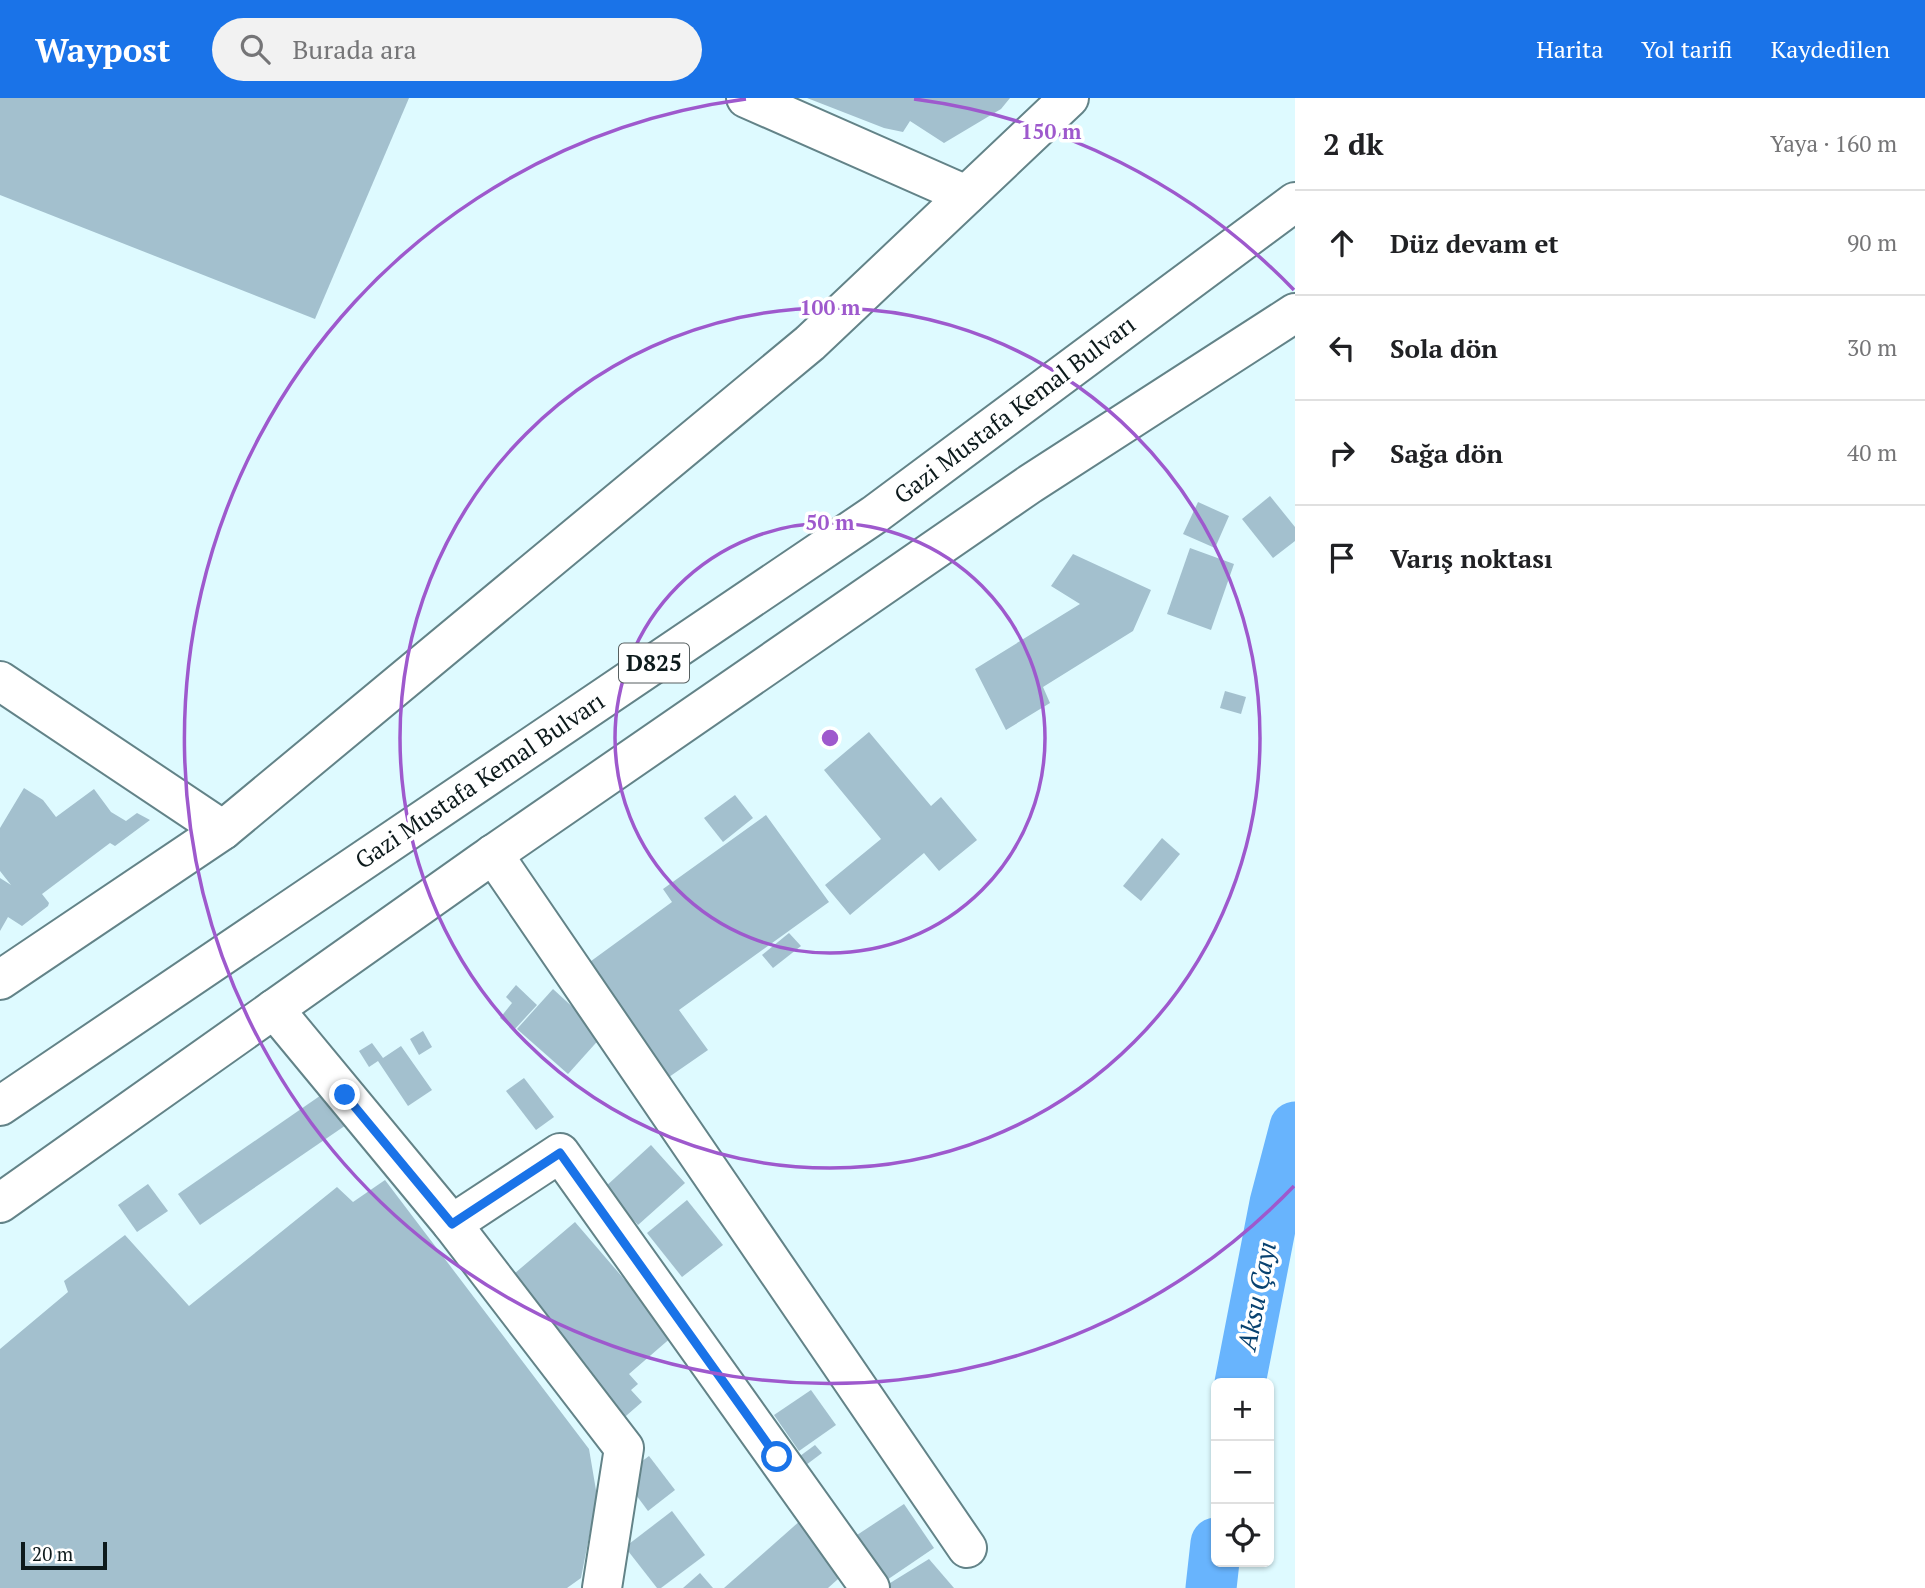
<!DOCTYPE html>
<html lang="tr">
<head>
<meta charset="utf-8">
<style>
	body { margin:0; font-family:"PT Serif",serif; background:#f2f2f2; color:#202124 }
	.controls { position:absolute; right:21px; bottom:21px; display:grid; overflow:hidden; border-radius:10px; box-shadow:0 2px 5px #0004 }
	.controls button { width:63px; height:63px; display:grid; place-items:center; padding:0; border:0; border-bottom:2px solid #e0e0e0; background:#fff; color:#202124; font:35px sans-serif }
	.scale { position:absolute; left:21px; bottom:18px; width:86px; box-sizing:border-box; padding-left:7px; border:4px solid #0d1a1c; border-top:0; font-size:19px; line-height:24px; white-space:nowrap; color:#0d1a1c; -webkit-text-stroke:5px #fff; paint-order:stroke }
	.stop { position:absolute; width:21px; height:21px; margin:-16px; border:5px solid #1a73e8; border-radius:50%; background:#fff }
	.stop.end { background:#1a73e8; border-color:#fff; box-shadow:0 2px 7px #0008 }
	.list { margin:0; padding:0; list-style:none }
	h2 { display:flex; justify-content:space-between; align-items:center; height:91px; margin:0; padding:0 28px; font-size:30px }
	h2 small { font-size:23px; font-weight:400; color:#757577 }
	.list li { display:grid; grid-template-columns:46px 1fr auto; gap:21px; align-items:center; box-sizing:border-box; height:105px; padding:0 28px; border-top:2px solid #e0e0e0 }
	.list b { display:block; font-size:26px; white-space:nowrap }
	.list em { font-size:23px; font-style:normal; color:#757577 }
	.icon { flex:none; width:38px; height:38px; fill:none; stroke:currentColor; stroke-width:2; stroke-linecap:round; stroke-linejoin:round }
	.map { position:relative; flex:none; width:1295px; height:1490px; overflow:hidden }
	header { display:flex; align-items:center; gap:42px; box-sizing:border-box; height:98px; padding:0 35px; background:#1a73e8; color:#fff }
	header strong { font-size:33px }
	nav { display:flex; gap:38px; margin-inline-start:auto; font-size:24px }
	.search { width:490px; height:63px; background:#f2f2f2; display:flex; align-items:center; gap:18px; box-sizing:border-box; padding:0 24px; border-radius:38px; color:#757577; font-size:26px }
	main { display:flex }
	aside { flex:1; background:#fff }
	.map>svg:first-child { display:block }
</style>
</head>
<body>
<header>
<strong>Waypost</strong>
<div class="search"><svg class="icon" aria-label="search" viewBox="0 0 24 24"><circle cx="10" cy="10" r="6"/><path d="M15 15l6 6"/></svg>Burada ara</div>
<nav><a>Harita</a><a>Yol tarifi</a><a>Kaydedilen</a></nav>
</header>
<main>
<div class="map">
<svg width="1295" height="1490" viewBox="0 0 1295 1490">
	<rect width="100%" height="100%" fill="#defaff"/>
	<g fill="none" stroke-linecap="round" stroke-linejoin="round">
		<g stroke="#68b4fd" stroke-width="51">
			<polyline points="1240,1285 1275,1105 1295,1029"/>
			<polyline points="1211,1490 1216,1445"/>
		</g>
	</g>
	<g fill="#a3c0ce">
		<polygon points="0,0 409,0 315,221 0,97"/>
		<polygon points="807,0 1010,0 1001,11 944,45 910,23 903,34 884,30"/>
		<polygon points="1270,398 1295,429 1295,443 1273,460 1242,421"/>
		<polygon points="1198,404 1229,418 1215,450 1183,436"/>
		<polygon points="1190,450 1234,466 1211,532 1167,516"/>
		<polygon points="1073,456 1151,492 1133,533 1043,589 1050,605 1006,632 975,571 1080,506 1051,488"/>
		<polygon points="1225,593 1246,599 1241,616 1220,610"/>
		<polygon points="869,634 931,708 941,699 977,742 939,773 924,755 850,817 825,787 881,741 824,672"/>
		<polygon points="24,690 43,702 56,719 94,691 111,714 126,723 137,715 150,722 115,748 110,745 42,796 49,805 48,808 22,828 8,819 0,833 0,780 11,787 0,773 0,730"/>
		<polygon points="735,697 753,720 723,744 704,720"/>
		<polygon points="766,717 829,804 679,912 708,952 669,979 587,866 672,804 663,791"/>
		<polygon points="1162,740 1180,756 1141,803 1123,788"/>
		<polygon points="789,835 801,848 773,870 762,857"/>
		<polygon points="516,887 537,907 514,932 500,920 512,905 506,899"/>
		<polygon points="553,891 603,937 568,976 517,931"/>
		<polygon points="423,933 432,949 419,957 410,941"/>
		<polygon points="372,945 383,960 401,948 432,992 408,1008 378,963 369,969 359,953"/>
		<polygon points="524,980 554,1019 536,1032 506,993"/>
		<polygon points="327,993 349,1025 200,1127 178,1096"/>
		<polygon points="651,1047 685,1085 638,1127 604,1090"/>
		<polygon points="385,1082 589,1351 597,1398 581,1480 567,1490 0,1490 0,1251 68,1194 64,1183 125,1137 189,1208 337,1089 353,1104"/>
		<polygon points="148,1086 168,1113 137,1134 118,1107"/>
		<polygon points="687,1102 723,1147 682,1179 647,1135"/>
		<polygon points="575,1124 673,1238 629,1276 638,1286 631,1292 642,1304 619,1324 501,1187"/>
		<polygon points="811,1292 836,1327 799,1353 774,1317"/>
		<polygon points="815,1347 822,1355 806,1367 800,1358"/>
		<polygon points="649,1358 675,1392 648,1413 622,1378"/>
		<polygon points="904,1406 934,1450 884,1484 854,1439"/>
		<polygon points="672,1413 705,1457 661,1490 657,1490 625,1449"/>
		<polygon points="801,1422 847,1473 828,1490 724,1490"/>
		<polygon points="929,1461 954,1490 882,1490"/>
		<polygon points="700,1475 713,1490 683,1490"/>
	</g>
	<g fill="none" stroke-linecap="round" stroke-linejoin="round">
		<defs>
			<g id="minor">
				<polyline points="746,0 966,97"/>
				<polyline points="0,583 223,732"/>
				<polyline points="493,756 967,1450"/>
				<polyline points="0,882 223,732 810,245 1069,0"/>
				<polyline points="274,911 452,1126 624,1350 602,1490"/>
				<polyline points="452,1126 560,1055 870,1490"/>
			</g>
			<g id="highway">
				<polyline points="0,1008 874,417 1295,104"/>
				<polyline points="0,1105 482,764 1030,386 1295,215"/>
			</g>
		</defs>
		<use href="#minor" stroke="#638388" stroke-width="42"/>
		<use href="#highway" stroke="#638388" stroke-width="42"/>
		<use href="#minor" stroke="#fff" stroke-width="38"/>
		<use href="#highway" stroke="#fff" stroke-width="38"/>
	</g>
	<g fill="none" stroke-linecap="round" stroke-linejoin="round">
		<polyline stroke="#1a73e8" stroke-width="9" points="345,997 452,1126 560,1055 777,1359"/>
	</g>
	<g fill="none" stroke="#9e59cd" stroke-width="3.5">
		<circle cx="830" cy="640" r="215"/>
		<circle cx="830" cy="640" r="430"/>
		<path d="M1294 1088A645 645 0 1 1 746 1M914 1A645 645 0 0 1 1294 192"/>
	</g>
	<g text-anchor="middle" stroke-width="7" stroke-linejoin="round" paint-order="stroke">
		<rect fill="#fff" stroke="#565f60" stroke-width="2" x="619" y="545.5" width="70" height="39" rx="5"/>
		<g font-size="23" font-weight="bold" fill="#0d1a1c">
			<text x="654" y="573">D825</text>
		</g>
		<g font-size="24" fill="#0d1a1c" stroke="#fff">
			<text transform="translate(1015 312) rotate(-37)" y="8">Gazi Mustafa Kemal Bulvarı</text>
			<text transform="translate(480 683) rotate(-34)" y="8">Gazi Mustafa Kemal Bulvarı</text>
		</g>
		<g font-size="26" font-style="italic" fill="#084270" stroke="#fff">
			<text transform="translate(1257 1198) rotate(-79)" y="9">Aksu Çayı</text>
		</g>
	</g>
	<circle cx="830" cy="640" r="10" fill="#9e59cd" stroke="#fff" stroke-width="3.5"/>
	<g font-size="21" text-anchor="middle" font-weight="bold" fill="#9e59cd" stroke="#fff" stroke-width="7" stroke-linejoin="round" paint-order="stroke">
		<text x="1051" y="41">150 m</text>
		<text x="830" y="217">100 m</text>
		<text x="830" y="432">50 m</text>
	</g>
</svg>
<div class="controls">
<button>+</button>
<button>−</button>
<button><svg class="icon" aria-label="locate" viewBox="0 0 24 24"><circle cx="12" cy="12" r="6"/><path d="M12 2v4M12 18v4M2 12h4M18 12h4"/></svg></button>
</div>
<div class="scale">20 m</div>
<div class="stop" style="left:777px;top:1359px"></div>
<div class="stop end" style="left:345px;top:997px"></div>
</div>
<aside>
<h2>2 dk<small>Yaya · 160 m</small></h2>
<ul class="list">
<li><svg class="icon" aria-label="ahead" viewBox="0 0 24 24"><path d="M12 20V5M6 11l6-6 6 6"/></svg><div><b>Düz devam et</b></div><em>90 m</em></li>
<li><svg class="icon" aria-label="left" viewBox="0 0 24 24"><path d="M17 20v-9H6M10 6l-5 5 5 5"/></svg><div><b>Sola dön</b></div><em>30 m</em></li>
<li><svg class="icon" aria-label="right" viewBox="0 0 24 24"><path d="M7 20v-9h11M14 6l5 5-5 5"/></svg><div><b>Sağa dön</b></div><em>40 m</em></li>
<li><svg class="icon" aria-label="arrive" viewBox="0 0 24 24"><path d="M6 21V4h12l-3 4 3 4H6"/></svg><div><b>Varış noktası</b></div></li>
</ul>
</aside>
</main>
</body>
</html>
